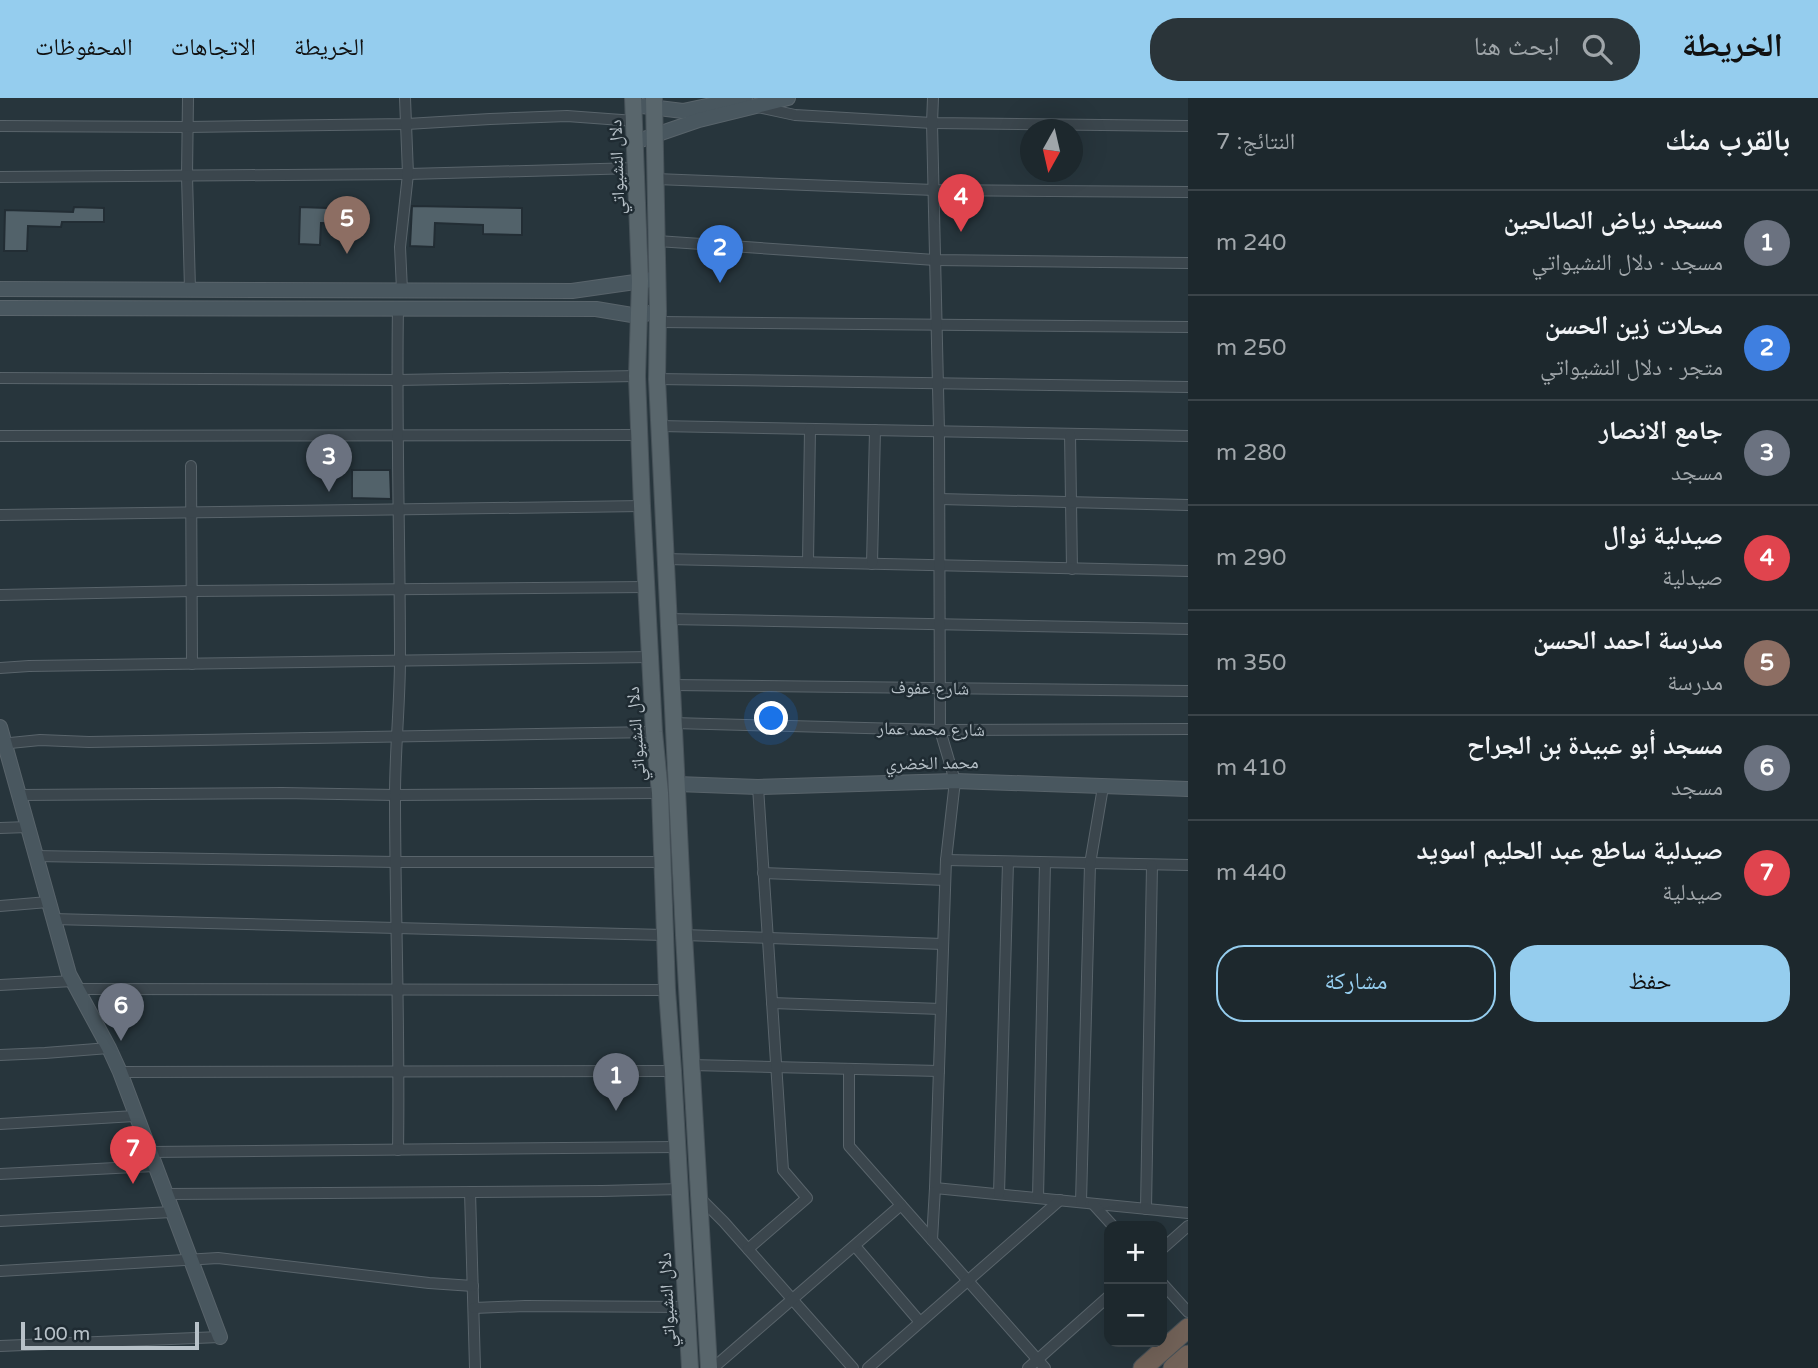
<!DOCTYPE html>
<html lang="ar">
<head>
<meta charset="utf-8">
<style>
	body { margin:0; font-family:"Varela Round","Noto Naskh Arabic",sans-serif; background:#2a3439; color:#f1f3f6; direction:rtl }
	.controls { position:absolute; right:21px; bottom:21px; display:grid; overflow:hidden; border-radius:14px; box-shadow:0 7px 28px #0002 }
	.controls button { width:63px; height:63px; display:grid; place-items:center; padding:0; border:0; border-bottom:2px solid #3b4449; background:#1d282d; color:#f1f3f6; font:35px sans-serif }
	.compass { position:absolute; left:1020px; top:21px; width:63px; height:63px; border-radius:50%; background:#1d282d; box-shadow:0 7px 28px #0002; rotate:188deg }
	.scale { position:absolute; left:21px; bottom:18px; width:178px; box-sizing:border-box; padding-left:7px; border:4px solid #b7c1c8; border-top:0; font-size:19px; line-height:24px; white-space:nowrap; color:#b7c1c8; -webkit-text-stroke:5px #1f2b32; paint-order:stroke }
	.you { position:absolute; left:772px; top:621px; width:24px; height:24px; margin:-18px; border:5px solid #fff; border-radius:50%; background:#1a73e8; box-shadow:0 0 0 10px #1a73e833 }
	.badge { display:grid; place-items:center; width:46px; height:46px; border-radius:50%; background:#95cdee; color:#fff; font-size:23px; font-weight:700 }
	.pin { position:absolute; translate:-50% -58px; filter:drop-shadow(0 2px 4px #0008) }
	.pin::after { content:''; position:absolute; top:37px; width:24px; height:21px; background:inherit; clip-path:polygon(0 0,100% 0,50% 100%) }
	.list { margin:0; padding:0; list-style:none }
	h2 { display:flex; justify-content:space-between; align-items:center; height:91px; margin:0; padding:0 28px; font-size:30px }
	h2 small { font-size:23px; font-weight:400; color:#a0a6aa }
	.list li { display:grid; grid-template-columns:46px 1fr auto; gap:21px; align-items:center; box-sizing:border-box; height:105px; padding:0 28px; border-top:2px solid #3b4449 }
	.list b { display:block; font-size:26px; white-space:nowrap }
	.list p { margin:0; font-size:23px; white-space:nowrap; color:#a0a6aa }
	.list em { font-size:23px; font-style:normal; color:#a0a6aa }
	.actions { display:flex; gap:14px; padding:21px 28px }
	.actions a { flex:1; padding:16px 0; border:2px solid #95cdee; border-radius:28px; text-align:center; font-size:24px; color:#95cdee }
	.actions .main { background:#95cdee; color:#111 }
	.icon { flex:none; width:38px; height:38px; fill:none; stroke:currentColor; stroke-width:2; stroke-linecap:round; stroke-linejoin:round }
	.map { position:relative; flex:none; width:1188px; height:1270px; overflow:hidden; direction:ltr }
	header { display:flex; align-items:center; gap:42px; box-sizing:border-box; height:98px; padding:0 35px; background:#95cdee; color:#111 }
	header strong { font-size:33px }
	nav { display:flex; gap:38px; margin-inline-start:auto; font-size:24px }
	.search { width:490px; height:63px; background:#2a3439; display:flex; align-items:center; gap:18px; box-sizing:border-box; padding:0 24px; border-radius:28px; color:#a0a6aa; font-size:26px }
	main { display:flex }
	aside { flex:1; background:#1d282d }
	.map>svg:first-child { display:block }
</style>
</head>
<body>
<header>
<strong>الخريطة</strong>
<div class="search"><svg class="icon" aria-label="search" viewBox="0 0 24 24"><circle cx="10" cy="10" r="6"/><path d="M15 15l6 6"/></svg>ابحث هنا</div>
<nav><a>الخريطة</a><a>الاتجاهات</a><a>المحفوظات</a></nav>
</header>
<main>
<aside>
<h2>بالقرب منك<small>النتائج: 7</small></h2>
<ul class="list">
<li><span class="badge" style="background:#6b7280">1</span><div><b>مسجد رياض الصالحين</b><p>مسجد · دلال النشيواتي</p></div><em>240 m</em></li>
<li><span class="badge" style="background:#3f7fe0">2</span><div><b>محلات زين الحسن</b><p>متجر · دلال النشيواتي</p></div><em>250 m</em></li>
<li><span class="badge" style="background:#6b7280">3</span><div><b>جامع الانصار</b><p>مسجد</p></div><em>280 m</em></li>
<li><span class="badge" style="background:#e0444e">4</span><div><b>صيدلية نوال</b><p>صيدلية</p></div><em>290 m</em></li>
<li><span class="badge" style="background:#8d6e63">5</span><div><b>مدرسة احمد الحسن</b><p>مدرسة</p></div><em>350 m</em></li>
<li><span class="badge" style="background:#6b7280">6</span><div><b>مسجد أبو عبيدة بن الجراح</b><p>مسجد</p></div><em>410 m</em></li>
<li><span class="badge" style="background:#e0444e">7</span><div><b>صيدلية ساطع عبد الحليم اسويد</b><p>صيدلية</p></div><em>440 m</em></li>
</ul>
<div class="actions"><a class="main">حفظ</a><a>مشاركة</a></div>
</aside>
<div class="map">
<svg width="1188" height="1270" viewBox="0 0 1188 1270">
	<rect width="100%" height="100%" fill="#27353c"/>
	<g fill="#52626a" stroke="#222d34" stroke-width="2">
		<polygon points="412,108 522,110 522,137 483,136 483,127 435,125 434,149 410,148"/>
		<polygon points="74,109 104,110 104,124 62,124 61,129 28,128 27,153 4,153 5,112 73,114"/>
		<polygon points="300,109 355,111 355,126 321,125 320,147 299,146"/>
		<polygon points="352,372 390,372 391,401 352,400"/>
	</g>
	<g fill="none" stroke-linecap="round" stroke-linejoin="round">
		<defs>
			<g id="street">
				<polyline points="188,0 187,78 190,191"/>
				<polyline points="758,9 795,17 932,25 1188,28"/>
				<polyline points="0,28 188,29 407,26 490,21 567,18 635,23"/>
				<polyline points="0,79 408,76 637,70"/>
				<polyline points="656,81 934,92 1188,94"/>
				<polyline points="657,143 935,162 1188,165"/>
				<polyline points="402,192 400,149 408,76 405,0"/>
				<polyline points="658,224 1188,229"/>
				<polyline points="0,280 397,282 637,278"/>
				<polyline points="657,281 1188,289"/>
				<polyline points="659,328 1188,338"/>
				<polyline points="1070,336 1072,471"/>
				<polyline points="0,338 640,337"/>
				<polyline points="191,368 192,566"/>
				<polyline points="940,401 1188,407"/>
				<polyline points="0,417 642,408"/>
				<polyline points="665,461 1188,473"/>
				<polyline points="808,464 810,331"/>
				<polyline points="872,466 875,332"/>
				<polyline points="0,497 193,493 646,489"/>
				<polyline points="668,521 1188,531"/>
				<polyline points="0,570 29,568 651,559"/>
				<polyline points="671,587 1188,593"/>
				<polyline points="673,625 940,632 1188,631"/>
				<polyline points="0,646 40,642 89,644 654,634"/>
				<polyline points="20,697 282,695 395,697 660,695"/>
				<polyline points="0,730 28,729"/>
				<polyline points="35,758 396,764 661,764"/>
				<polyline points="946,762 1188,767"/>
				<polyline points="763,775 945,782"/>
				<polyline points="0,808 48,804"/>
				<polyline points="53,821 664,837"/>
				<polyline points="684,837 943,846"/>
				<polyline points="0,887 73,883"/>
				<polyline points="77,891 667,892"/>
				<polyline points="772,905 941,911"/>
				<polyline points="0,957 45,955 109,950"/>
				<polyline points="691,967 939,973"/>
				<polyline points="849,971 849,1048 1045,1270"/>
				<polyline points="120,974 673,973"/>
				<polyline points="0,1026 135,1018"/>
				<path d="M398 1052C400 934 395 816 395 697 395 651 400 606 400 560 400 443 396 327 398 210"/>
				<polyline points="149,1054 677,1049"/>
				<polyline points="0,1076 154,1068"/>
				<polyline points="935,1090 1188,1115"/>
				<polyline points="470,1094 475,1270"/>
				<polyline points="165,1096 602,1093 680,1091"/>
				<polyline points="999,1096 1008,764"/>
				<polyline points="698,1098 724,1124 853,1270"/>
				<polyline points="1038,1100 1045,765"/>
				<polyline points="1081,1104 1090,766 1103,689"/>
				<polyline points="1093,1106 1113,1128"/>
				<polyline points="1146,1111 1152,767"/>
				<polyline points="0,1123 172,1114"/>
				<polyline points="932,1142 935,1090 946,762 955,683 940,632 939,333 932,25 933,0"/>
				<polyline points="855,1148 920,1224"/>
				<polyline points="748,1151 807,1100 783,1072 758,689"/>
				<polyline points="1162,1151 1188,1128"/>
				<polyline points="0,1173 218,1160 429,1185 473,1188"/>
				<polyline points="1162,1185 1188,1214"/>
				<polyline points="474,1210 525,1208 688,1209"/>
				<polyline points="0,1248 220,1239"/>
				<polyline points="713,1270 901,1107"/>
				<polyline points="868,1270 1060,1102"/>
				<polyline points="1028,1270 1109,1198"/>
			</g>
			<g id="secondary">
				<polyline points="634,7 683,13 745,0"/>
				<polyline points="635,44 699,22 788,0"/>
				<polyline points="0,191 572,193 649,182"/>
				<polyline points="0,210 596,211 638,218 649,215"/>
				<polyline points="0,629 69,876 109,950 120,974 220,1239"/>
				<polyline points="677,686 758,689 955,683 1188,691"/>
			</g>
			<g id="primary">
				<polyline points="633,0 640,183 637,278 642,408 654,634 660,695 667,892 673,973 690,1270"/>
				<polyline points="654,0 658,213 657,281 684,837 709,1270"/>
			</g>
			<g id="highway">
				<polyline points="1143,1270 1188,1230"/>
				<polyline points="1173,1270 1188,1257"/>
			</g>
		</defs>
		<use href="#street" stroke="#59646b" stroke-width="12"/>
		<use href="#secondary" stroke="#59646b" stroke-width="16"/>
		<use href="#primary" stroke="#475259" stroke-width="18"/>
		<use href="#highway" stroke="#465158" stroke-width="21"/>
		<use href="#street" stroke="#3b464d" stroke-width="10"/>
		<use href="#secondary" stroke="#49575f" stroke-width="14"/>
		<use href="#primary" stroke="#59666c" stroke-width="16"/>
		<use href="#highway" stroke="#726258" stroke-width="19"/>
	</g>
	<g text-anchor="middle" stroke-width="5" stroke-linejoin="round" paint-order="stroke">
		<g font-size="18" fill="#b7c1c8" stroke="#1f2b32">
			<text transform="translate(617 69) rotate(-92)" y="6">دلال النشيواتي</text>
			<text transform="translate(930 590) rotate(1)" y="6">شارع عفوف</text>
			<text transform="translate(931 631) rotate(1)" y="6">شارع محمد عمار</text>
			<text transform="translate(636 636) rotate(-94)" y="6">دلال النشيواتي</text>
			<text transform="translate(932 665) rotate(-1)" y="6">محمد الخضري</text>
			<text transform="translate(667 1202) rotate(-93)" y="6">دلال النشيواتي</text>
		</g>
	</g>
</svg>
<div class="controls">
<button>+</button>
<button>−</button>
</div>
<svg class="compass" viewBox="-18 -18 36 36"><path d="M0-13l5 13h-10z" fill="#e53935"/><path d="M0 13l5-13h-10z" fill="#a0a6aa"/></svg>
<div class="scale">100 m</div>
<div class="you"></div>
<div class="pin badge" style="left:616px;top:1013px;background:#6b7280">1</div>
<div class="pin badge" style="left:720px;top:185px;background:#3f7fe0">2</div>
<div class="pin badge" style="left:329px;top:394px;background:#6b7280">3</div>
<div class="pin badge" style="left:961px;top:134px;background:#e0444e">4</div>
<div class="pin badge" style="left:347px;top:156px;background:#8d6e63">5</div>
<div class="pin badge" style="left:121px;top:943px;background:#6b7280">6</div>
<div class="pin badge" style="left:133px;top:1086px;background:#e0444e">7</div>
</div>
</main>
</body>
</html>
